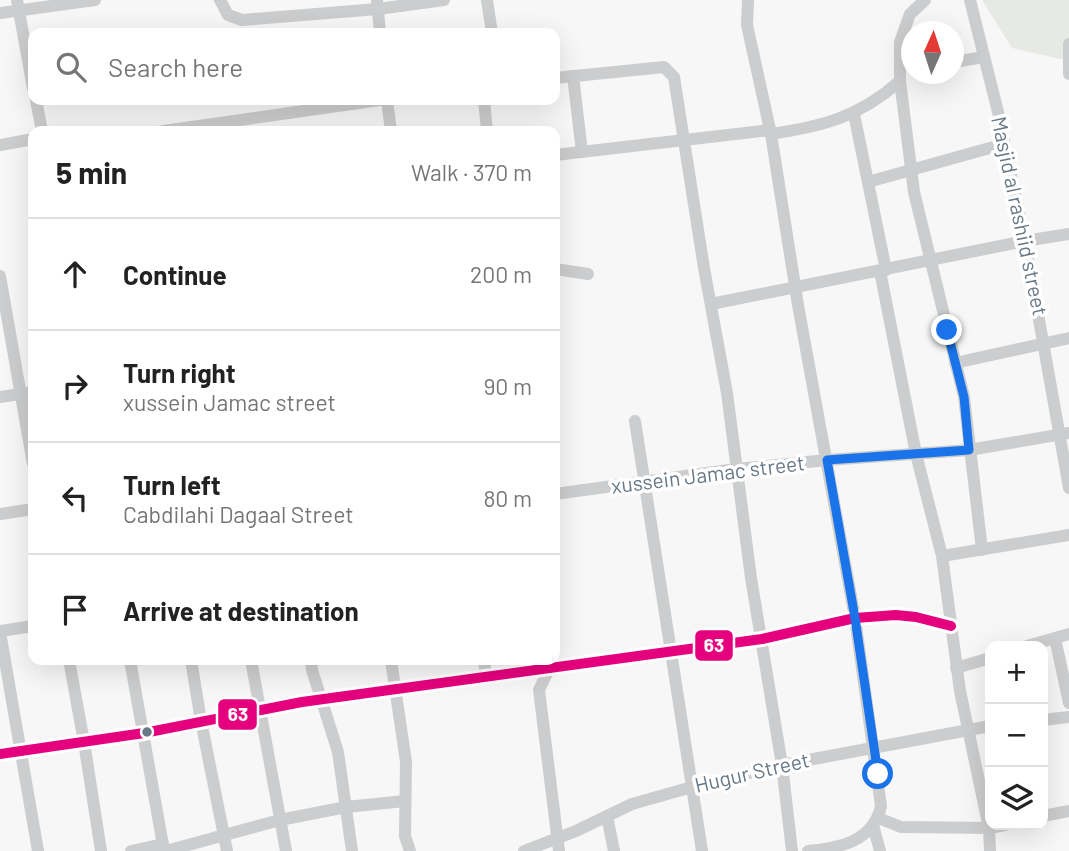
<!DOCTYPE html>
<html lang="en">
<head>
<meta charset="utf-8">
<style>
	body { margin:0; font-family:Barlow,sans-serif; background:#f2f2f2; color:#222 }
	.controls { position:absolute; right:21px; bottom:21px; display:grid; overflow:hidden; border-radius:14px; box-shadow:0 7px 28px #0002 }
	.controls button { width:63px; height:63px; display:grid; place-items:center; padding:0; border:0; border-bottom:2px solid #e0e0e0; background:#fff; color:#222; font:35px sans-serif }
	.compass { position:absolute; left:901px; top:21px; width:63px; height:63px; border-radius:50%; background:#fff; box-shadow:0 7px 28px #0002; rotate:3deg }
	.stop { position:absolute; width:21px; height:21px; margin:-16px; border:5px solid #1a73e8; border-radius:50%; background:#fff }
	.stop.end { background:#1a73e8; border-color:#fff; box-shadow:0 2px 7px #0008 }
	.list { margin:0; padding:0; list-style:none }
	h2 { display:flex; justify-content:space-between; align-items:center; height:91px; margin:0; padding:0 28px; font-size:30px }
	h2 small { font-size:23px; font-weight:400; color:#767676 }
	.list li { display:grid; grid-template-columns:46px 1fr auto; gap:21px; align-items:center; box-sizing:border-box; height:112px; padding:0 28px; border-top:2px solid #e0e0e0 }
	.list b { display:block; font-size:26px; white-space:nowrap }
	.list p { margin:0; font-size:23px; white-space:nowrap; color:#767676 }
	.list em { font-size:23px; font-style:normal; color:#767676 }
	.icon { flex:none; width:38px; height:38px; fill:none; stroke:currentColor; stroke-width:2; stroke-linecap:round; stroke-linejoin:round }
	.map { position:relative; flex:none; width:1069px; height:851px; overflow:hidden }
	.search { position:absolute; background:#fff; box-shadow:0 7px 28px #0002; left:28px; top:28px; width:532px; height:77px; display:flex; align-items:center; gap:18px; box-sizing:border-box; padding:0 24px; border-radius:14px; color:#767676; font-size:26px }
	.panel { position:absolute; background:#fff; box-shadow:0 7px 28px #0002; left:28px; top:126px; width:532px; height:539px; border-radius:14px }
	.map>svg:first-child { display:block }
</style>
</head>
<body>
<div class="map">
<svg width="1069" height="851" viewBox="0 0 1069 851">
	<rect width="100%" height="100%" fill="#f7f7f7"/>
	<polygon fill="#e6e9e4" points="982,0 1069,0 1069,61 1012,48"/>
	<g fill="none" stroke-linecap="round" stroke-linejoin="round">
		<g stroke="#cccdce" stroke-width="12">
			<polyline points="17,0 33,88"/>
			<polyline points="220,0 228,15 242,20 378,9 444,0"/>
			<polyline points="377,0 380,33"/>
			<polyline points="487,0 492,33"/>
			<path d="M748 0 747 25 771 134 798 305 855 618 881 806C873 842 839 848 808 851"/>
			<polyline points="925,0 910,14 900,42 900,81 914,192 964,397 982,550"/>
			<polyline points="970,0 998,112 1025,241 1069,488"/>
			<polyline points="0,13 95,0"/>
			<polyline points="1069,44 1069,74"/>
			<polyline points="954,62 984,57"/>
			<polyline points="573,76 582,152"/>
			<polyline points="555,78 664,67 674,77 704,268 727,393 751,578 782,765 792,851"/>
			<polyline points="36,100 42,131"/>
			<polyline points="387,100 391,131"/>
			<polyline points="484,100 487,131"/>
			<polyline points="854,114 886,270"/>
			<polyline points="163,131 380,100"/>
			<path d="M771 134C824 126 859 117 900 81"/>
			<polyline points="0,145 33,139"/>
			<polyline points="555,155 770,130"/>
			<polyline points="868,182 1004,144"/>
			<polyline points="555,269 588,274"/>
			<polyline points="880,271 916,454 942,556 960,691 989,828 990,851"/>
			<polyline points="0,276 33,464"/>
			<polyline points="711,304 1025,241 1069,234"/>
			<polyline points="955,363 1069,338"/>
			<polyline points="0,397 33,392"/>
			<polyline points="635,421 702,851"/>
			<polyline points="555,494 736,469 827,460 969,450 1069,433"/>
			<polyline points="0,514 33,509"/>
			<polyline points="942,556 1069,535"/>
			<polyline points="0,631 33,626"/>
			<polyline points="0,632 38,851"/>
			<polyline points="1055,638 1069,703"/>
			<polyline points="1027,646 1069,634"/>
			<polyline points="69,660 84,742 101,851"/>
			<polyline points="130,660 164,851"/>
			<polyline points="191,660 201,721 227,851"/>
			<polyline points="251,660 286,851"/>
			<polyline points="311,660 312,670 338,752 352,851"/>
			<polyline points="391,660 406,762 405,836 410,851"/>
			<polyline points="484,660 486,676"/>
			<polyline points="552,663 539,690 559,851"/>
			<polyline points="956,668 990,658"/>
			<polyline points="1043,720 1069,717"/>
			<polyline points="0,754 144,733 302,702 762,639 855,618 896,615 916,617 951,626"/>
			<polyline points="607,816 614,851"/>
			<polyline points="1043,816 1069,811"/>
			<polyline points="878,818 901,827 989,828 1005,825"/>
			<polyline points="873,825 880,851"/>
			<polyline points="131,851 163,844"/>
			<polyline points="166,851 280,820 346,807 405,801"/>
			<polyline points="524,851 576,831 632,804 692,787 782,765 990,726"/>
		</g>
		<defs>
			<polyline id="bus-1" points="0,754 144,733 302,702 762,639 855,618 896,615 916,617 951,626"/>
		</defs>
		<use href="#bus-1" stroke="#fff" stroke-width="16"/>
		<use href="#bus-1" stroke="#e5007d" stroke-width="10"/>
	</g>
	<g fill="none" stroke-linecap="round" stroke-linejoin="round">
		<polyline stroke="#1a73e8" stroke-width="9" points="878,774 855,618 827,460 969,450 964,397 947,330"/>
	</g>
	<circle fill="#677887" stroke="#fff" stroke-width="2.5" cx="147" cy="732" r="6"/>
	<g text-anchor="middle" stroke-width="7" stroke-linejoin="round" paint-order="stroke">
		<g font-size="21" fill="#677887" stroke="#fff">
			<text transform="translate(1019 216) rotate(78)" y="7">Masjid al rashiid street</text>
			<text transform="translate(708 475) rotate(-7)" y="7">xussein Jamac street</text>
			<text transform="translate(752 773) rotate(-13)" y="7">Hugur Street</text>
		</g>
	</g>
	<g stroke="#fff" stroke-width="2.5">
		<rect x="694" y="629" width="40" height="33" rx="7" fill="#e5007d"/>
		<rect x="217" y="698" width="41" height="33" rx="7" fill="#e5007d"/>
	</g>
	<g font-size="19" text-anchor="middle" font-weight="bold" fill="#fff">
		<text x="714" y="652">63</text>
		<text x="238" y="721">63</text>
	</g>
</svg>
<div class="controls">
<button>+</button>
<button>−</button>
<button><svg class="icon" aria-label="layers" viewBox="0 0 24 24"><path d="M12 4l9 5-9 5-9-5zM3 14l9 5 9-5"/></svg></button>
</div>
<svg class="compass" viewBox="-18 -18 36 36"><path d="M0-13l5 13h-10z" fill="#e53935"/><path d="M0 13l5-13h-10z" fill="#767676"/></svg>
<div class="stop" style="left:878px;top:774px"></div>
<div class="stop end" style="left:947px;top:330px"></div>
<div class="search"><svg class="icon" aria-label="search" viewBox="0 0 24 24"><circle cx="10" cy="10" r="6"/><path d="M15 15l6 6"/></svg>Search here</div>
<section class="panel">
<h2>5 min<small>Walk · 370 m</small></h2>
<ul class="list">
<li><svg class="icon" aria-label="ahead" viewBox="0 0 24 24"><path d="M12 20V5M6 11l6-6 6 6"/></svg><div><b>Continue</b></div><em>200 m</em></li>
<li><svg class="icon" aria-label="right" viewBox="0 0 24 24"><path d="M7 20v-9h11M14 6l5 5-5 5"/></svg><div><b>Turn right</b><p>xussein Jamac street</p></div><em>90 m</em></li>
<li><svg class="icon" aria-label="left" viewBox="0 0 24 24"><path d="M17 20v-9H6M10 6l-5 5 5 5"/></svg><div><b>Turn left</b><p>Cabdilahi Dagaal Street</p></div><em>80 m</em></li>
<li><svg class="icon" aria-label="arrive" viewBox="0 0 24 24"><path d="M6 21V4h12l-3 4 3 4H6"/></svg><div><b>Arrive at destination</b></div></li>
</ul>
</section>
</div>
</body>
</html>
